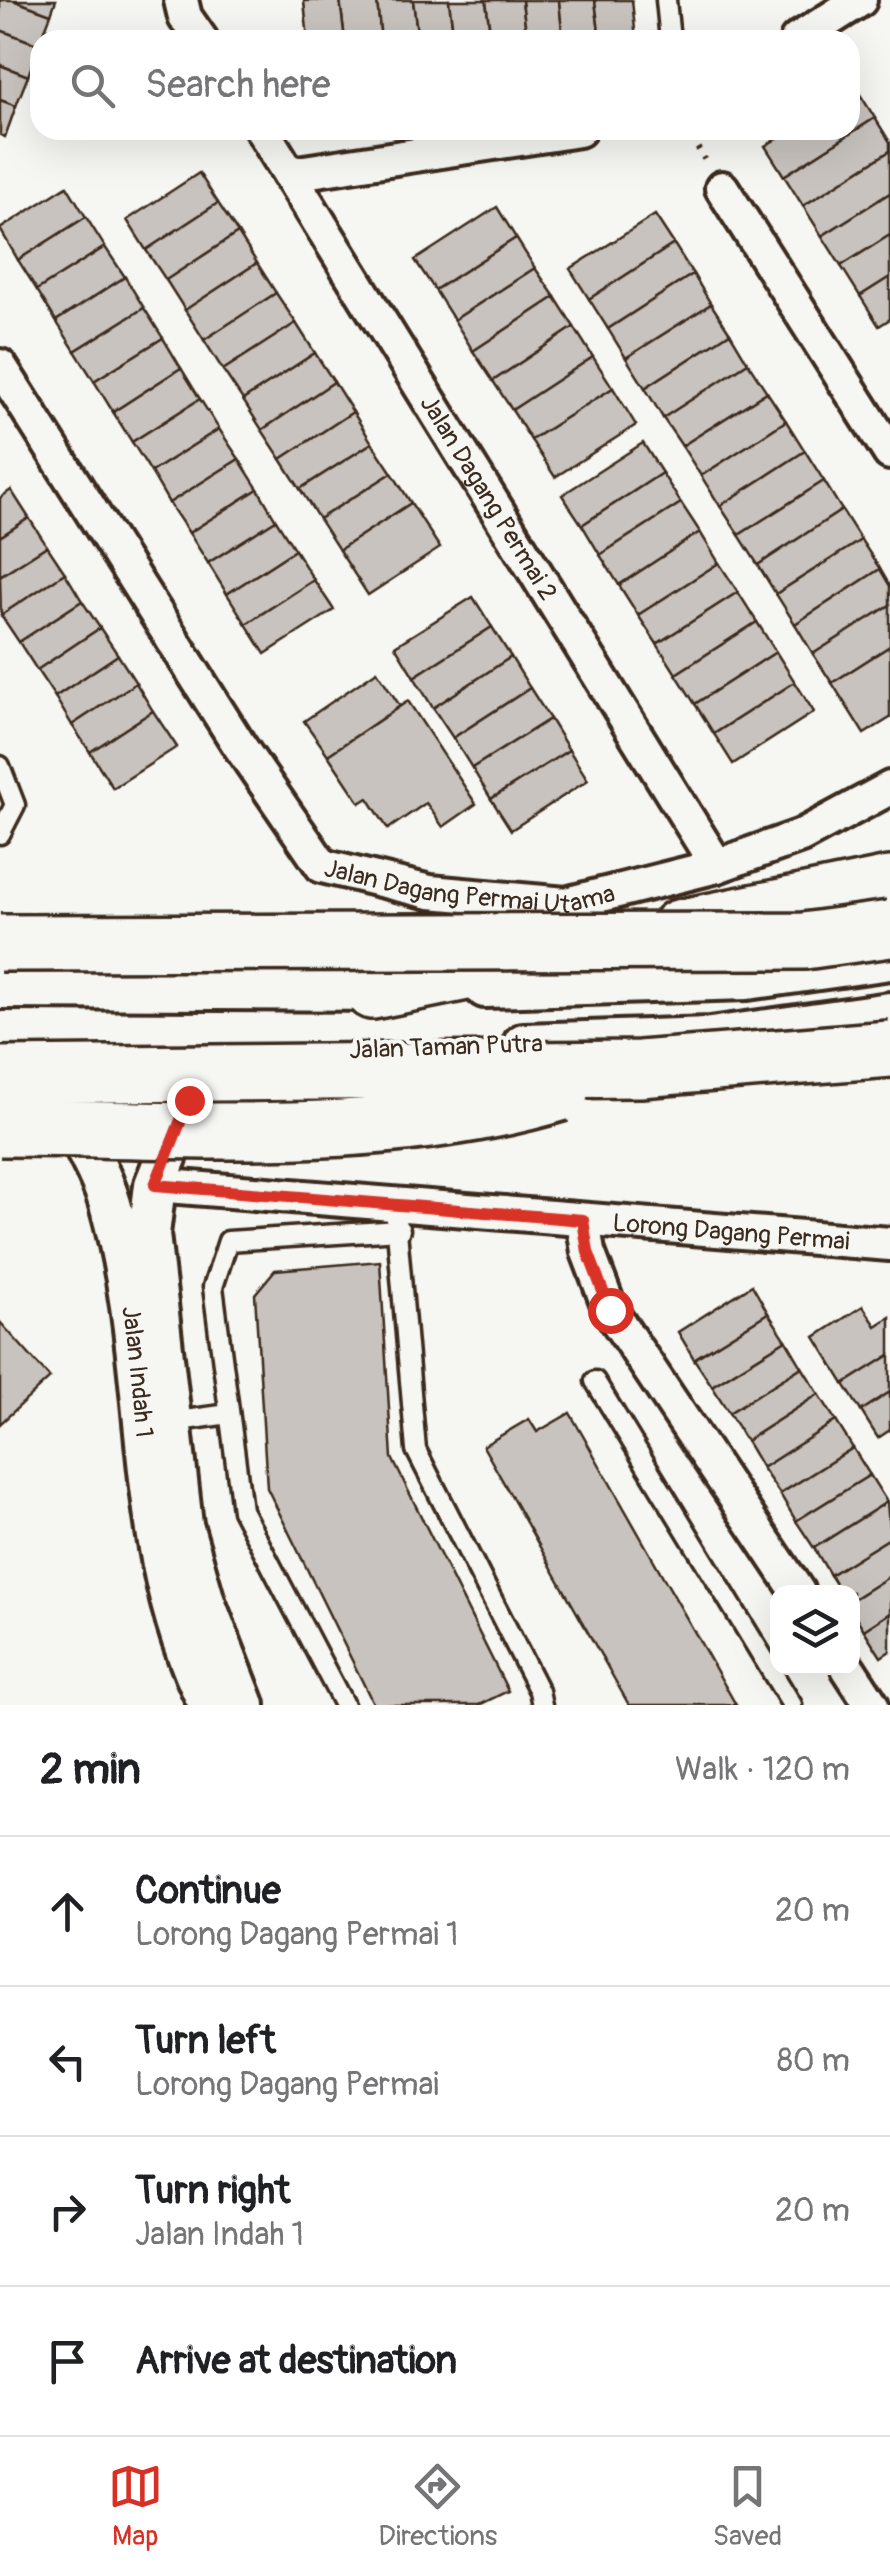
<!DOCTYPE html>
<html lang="en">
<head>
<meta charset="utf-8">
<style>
	body { margin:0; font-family:Pangolin,sans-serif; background:#f2f2f2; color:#202124 }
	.controls { position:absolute; right:30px; bottom:30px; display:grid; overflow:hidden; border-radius:20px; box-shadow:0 10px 40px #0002 }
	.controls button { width:90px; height:90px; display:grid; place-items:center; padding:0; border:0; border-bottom:2px solid #e0e0e0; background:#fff; color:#202124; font:50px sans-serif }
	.stop { position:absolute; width:30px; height:30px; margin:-22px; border:8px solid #d93025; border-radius:50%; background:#fff }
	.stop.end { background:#d93025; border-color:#fff; box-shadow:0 2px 10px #0008 }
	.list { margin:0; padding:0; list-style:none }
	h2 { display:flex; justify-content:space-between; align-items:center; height:130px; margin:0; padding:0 40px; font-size:42px }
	h2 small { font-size:32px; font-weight:400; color:#757577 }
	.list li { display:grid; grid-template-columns:65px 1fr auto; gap:30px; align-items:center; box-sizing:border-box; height:150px; padding:0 40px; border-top:2px solid #e0e0e0 }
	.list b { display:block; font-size:38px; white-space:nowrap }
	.list p { margin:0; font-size:32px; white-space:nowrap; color:#757577 }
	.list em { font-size:32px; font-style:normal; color:#757577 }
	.icon { flex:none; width:55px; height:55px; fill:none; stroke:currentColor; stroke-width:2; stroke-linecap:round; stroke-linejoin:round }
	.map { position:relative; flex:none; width:890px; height:1705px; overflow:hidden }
	.search { position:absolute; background:#fff; box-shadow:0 10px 40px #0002; left:30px; right:30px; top:30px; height:110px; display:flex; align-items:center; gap:25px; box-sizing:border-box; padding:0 35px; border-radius:30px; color:#757577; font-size:38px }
	.sheet { height:730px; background:#fff }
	nav { display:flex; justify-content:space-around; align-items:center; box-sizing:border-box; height:140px; border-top:2px solid #e0e0e0; background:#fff; font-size:28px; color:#757577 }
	nav a { display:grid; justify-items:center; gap:5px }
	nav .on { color:#d93025 }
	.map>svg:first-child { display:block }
</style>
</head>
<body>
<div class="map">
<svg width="890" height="1705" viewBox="0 0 890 1705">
	<rect width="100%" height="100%" fill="#f6f6f2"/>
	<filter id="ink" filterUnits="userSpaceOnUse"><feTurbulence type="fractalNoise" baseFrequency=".01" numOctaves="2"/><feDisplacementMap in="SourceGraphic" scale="20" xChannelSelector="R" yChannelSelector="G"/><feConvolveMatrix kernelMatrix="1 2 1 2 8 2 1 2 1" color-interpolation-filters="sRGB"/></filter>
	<g filter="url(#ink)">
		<g fill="#c8c3be" stroke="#3b2a1e" stroke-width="2.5">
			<polygon points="0,0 13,0 51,14 39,45 0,30"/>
			<polygon points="13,0 56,0 51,14"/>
			<polygon points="340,0 377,0 381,40 345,40"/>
			<polygon points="340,0 345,40 308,40 304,1"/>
			<polygon points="377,0 413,0 418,40 381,40"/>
			<polygon points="413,0 449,0 454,40 418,40"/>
			<polygon points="449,0 486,0 491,40 454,40"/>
			<polygon points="486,0 522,0 527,40 491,40"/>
			<polygon points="522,0 559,0 563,40 527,40"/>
			<polygon points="559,0 595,0 600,40 563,40"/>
			<polygon points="595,0 632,0 636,40 600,40"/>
			<polygon points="0,30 39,45 28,76 0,65"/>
			<polygon points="0,65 28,76 16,106 0,100"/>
			<polygon points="856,88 875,118 784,176 765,146 791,130 850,130 850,92"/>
			<polygon points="0,100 16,106 5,137 0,135"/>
			<polygon points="875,118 890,142 890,151 803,206 784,176"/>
			<polygon points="890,151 890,193 822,236 803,206"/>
			<polygon points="199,173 218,203 146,250 127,220"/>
			<polygon points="67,186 86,217 18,260 0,229"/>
			<polygon points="890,193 890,235 841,266 822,236"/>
			<polygon points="218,203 238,233 166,280 146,250"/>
			<polygon points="497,207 516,238 435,290 415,260"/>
			<polygon points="655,215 674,244 589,299 570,269"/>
			<polygon points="86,217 105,247 37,290 18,260"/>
			<polygon points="238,233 257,263 185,310 166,280"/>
			<polygon points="890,235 890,277 860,296 841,266"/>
			<polygon points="516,238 535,268 454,320 435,290"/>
			<polygon points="674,244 693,274 608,329 589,299"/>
			<polygon points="105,247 125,277 56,321 37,290"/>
			<polygon points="257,263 276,293 204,340 185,310"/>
			<polygon points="535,268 555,297 473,351 454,320"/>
			<polygon points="693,274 711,304 626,358 608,329"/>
			<polygon points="125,277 144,308 75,351 56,321"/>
			<polygon points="890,277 890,319 879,326 860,296"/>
			<polygon points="276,293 296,323 223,370 204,340"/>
			<polygon points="555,297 574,327 493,381 473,351"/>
			<polygon points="711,304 730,333 645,388 626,358"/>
			<polygon points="144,308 163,338 94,381 75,351"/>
			<polygon points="296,323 315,353 243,400 223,370"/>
			<polygon points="574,327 593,357 512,410 493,381"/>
			<polygon points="730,333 748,363 663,418 645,388"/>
			<polygon points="163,338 181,368 113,412 94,381"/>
			<polygon points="315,353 334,382 262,430 243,400"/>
			<polygon points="593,357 613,388 531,440 512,410"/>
			<polygon points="748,363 767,392 682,446 663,418"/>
			<polygon points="181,368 200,399 132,442 113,412"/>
			<polygon points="334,382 353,412 281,459 262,430"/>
			<polygon points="613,388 636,425 555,477 531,440"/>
			<polygon points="767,392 786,421 701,476 682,446"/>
			<polygon points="200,399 219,429 151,472 132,442"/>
			<polygon points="353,412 372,443 300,489 281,459"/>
			<polygon points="786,421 805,451 720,506 701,476"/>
			<polygon points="219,429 239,459 169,503 151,472"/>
			<polygon points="372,443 392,473 319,519 300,489"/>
			<polygon points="643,443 662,473 582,525 562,495"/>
			<polygon points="805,451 824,481 739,535 720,506"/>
			<polygon points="239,459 258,489 189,533 169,503"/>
			<polygon points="392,473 411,503 339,550 319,519"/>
			<polygon points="662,473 681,503 600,555 582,525"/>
			<polygon points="824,481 842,510 758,565 739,535"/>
			<polygon points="258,489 276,520 208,563 189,533"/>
			<polygon points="11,490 29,518 0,537 0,498"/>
			<polygon points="411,503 440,548 368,595 339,550"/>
			<polygon points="681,503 700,532 619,585 600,555"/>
			<polygon points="842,510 861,540 776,594 758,565"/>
			<polygon points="29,518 47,546 0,576 0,537"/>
			<polygon points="276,520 295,550 227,594 208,563"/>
			<polygon points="700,532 719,563 638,615 619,585"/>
			<polygon points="861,540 880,569 795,624 776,594"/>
			<polygon points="47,546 65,573 1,615 0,576"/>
			<polygon points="295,550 314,580 246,624 227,594"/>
			<polygon points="719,563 738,592 657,644 638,615"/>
			<polygon points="880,569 890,586 890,605 813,654 795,624"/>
			<polygon points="65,573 82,601 19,642 1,615"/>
			<polygon points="314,580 334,610 265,654 246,624"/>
			<polygon points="738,592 757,622 676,674 657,644"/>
			<polygon points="473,597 492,627 414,677 395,646"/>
			<polygon points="82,601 100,628 37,670 19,642"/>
			<polygon points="890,605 890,646 832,683 813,654"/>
			<polygon points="757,622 776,652 695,704 676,674"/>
			<polygon points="492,627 511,657 433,708 414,677"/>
			<polygon points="100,628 118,655 55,697 37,670"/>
			<polygon points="890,646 890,718 864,734 832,683"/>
			<polygon points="776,652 795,682 714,734 695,704"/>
			<polygon points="118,655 136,683 72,725 55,697"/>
			<polygon points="511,657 530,688 453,738 433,708"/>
			<polygon points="377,671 400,706 328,755 304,721"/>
			<polygon points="795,682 814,712 733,764 714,734"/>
			<polygon points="136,683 153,711 90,752 72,725"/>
			<polygon points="530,688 550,719 472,768 453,738"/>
			<polygon points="408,701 476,804 443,827 426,803 388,829 368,798 360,803 328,755"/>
			<polygon points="153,711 177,747 113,788 90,752"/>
			<polygon points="550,719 569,750 491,799 472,768"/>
			<polygon points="569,750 588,780 511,830 491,799"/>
			<polygon points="380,1261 392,1458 508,1691 479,1705 374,1705 267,1488 255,1294 275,1270"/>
			<polygon points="752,1285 768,1313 694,1359 678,1332"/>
			<polygon points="863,1306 876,1326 890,1317 890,1355 844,1384 815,1337"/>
			<polygon points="768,1313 786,1340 712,1386 694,1359"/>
			<polygon points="0,1322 50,1378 0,1424"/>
			<polygon points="786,1340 802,1367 729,1413 712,1386"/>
			<polygon points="890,1355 890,1392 861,1411 844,1384"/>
			<polygon points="802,1367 819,1394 746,1441 729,1413"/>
			<polygon points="890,1392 890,1430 878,1438 861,1411"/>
			<polygon points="819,1394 836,1421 762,1468 746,1441"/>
			<polygon points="570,1413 736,1705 629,1705 483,1446 529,1419 537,1432"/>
			<polygon points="836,1421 853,1448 780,1494 762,1468"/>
			<polygon points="853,1448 870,1475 796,1521 780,1494"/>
			<polygon points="870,1475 887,1502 814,1548 796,1521"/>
			<polygon points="887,1502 890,1538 830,1575 814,1548"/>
			<polygon points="890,1538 890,1576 852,1600 852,1592 841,1592 830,1575"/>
			<polygon points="890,1576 890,1613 864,1630 852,1611 852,1600"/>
			<polygon points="890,1613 890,1651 881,1657 864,1630"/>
		</g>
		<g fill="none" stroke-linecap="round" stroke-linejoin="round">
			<defs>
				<g id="service">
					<polyline points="666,0 670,40"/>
					<polyline points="0,766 15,805 0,834"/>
					<polyline points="396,1219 416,1450 539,1691 542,1705"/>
					<polyline points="595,1381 792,1705"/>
					<polyline points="171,1422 229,1414"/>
					<polyline points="344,1705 242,1510 213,1287 228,1241 400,1230"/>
				</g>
				<g id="minor">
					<polyline points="181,0 185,17 201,40"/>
					<polyline points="797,40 860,0"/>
					<path id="s1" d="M262 130 717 866"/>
					<polyline points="291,174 579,130"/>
					<polyline points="722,188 890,453"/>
					<path id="s2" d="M0 366 239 745 322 866 430 892 566 904 717 866 801 836 890 788"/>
					<path id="s3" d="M155 1185 890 1244"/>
					<polyline points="583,1220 588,1252 610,1310 798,1592"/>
					<polyline points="848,1668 872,1705"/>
				</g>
				<g id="tertiary">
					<polyline points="485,987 747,979 890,959"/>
					<polyline points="0,988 398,990"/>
					<polyline points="524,1044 711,1038 890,1013"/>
					<polyline points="186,1107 155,1185 149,1234 182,1525 204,1602 244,1705"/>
					<path id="s4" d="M62 1108C80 1138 100 1170 110 1204 157 1368 130 1549 210 1705"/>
				</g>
				<g id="motorway">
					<polyline points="679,928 890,885"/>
					<polyline points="372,991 550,955"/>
				</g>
			</defs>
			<use href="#service" stroke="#3b2a1e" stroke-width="25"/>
			<use href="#minor" stroke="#3b2a1e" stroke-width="40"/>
			<use href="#tertiary" stroke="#3b2a1e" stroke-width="48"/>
			<use href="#motorway" stroke="#3b2a1e" stroke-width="62"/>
			<polyline stroke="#3b2a1e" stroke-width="6" stroke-dasharray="2.5 8" stroke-linecap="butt" points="687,130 706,162"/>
			<use href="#service" stroke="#f6f6f2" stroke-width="18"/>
			<use href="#minor" stroke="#f6f6f2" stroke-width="32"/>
			<use href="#tertiary" stroke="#f6f6f2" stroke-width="40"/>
			<use href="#motorway" stroke="#f6f6f2" stroke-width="55"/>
			<defs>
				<g id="motorway-bridge">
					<polyline points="0,943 804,941 890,929"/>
					<polyline points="0,1075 640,1069 890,1049"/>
					<path d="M0 1128C181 1128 386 1146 560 1093"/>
				</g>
			</defs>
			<use href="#motorway-bridge" stroke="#3b2a1e" stroke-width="62" stroke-linecap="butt"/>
			<use href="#motorway-bridge" stroke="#f6f6f2" stroke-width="55"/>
		</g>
	</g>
	<g fill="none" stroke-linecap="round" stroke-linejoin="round" filter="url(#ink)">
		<polyline stroke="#d93025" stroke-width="12" points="189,1100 155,1185 583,1220 588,1252 610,1310"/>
	</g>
	<g text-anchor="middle" stroke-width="8" stroke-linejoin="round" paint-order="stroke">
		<g font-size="25" fill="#3b2a1e" stroke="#f6f6f2">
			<text dy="9" stroke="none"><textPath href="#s1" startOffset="432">Jalan Dagang Permai 2</textPath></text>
			<text dy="9" stroke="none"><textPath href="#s2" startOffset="745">Jalan Dagang Permai Utama</textPath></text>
			<text transform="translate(446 1046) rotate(-2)" y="9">Jalan Taman Putra</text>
			<text dy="9" stroke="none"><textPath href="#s3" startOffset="578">Lorong Dagang Permai</textPath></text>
			<text dy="9" stroke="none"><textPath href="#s4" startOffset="278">Jalan Indah 1</textPath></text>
		</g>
	</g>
</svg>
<div class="controls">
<button><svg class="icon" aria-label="layers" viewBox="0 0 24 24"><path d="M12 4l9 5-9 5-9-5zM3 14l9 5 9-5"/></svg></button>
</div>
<div class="stop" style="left:610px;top:1310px"></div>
<div class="stop end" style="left:189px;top:1100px"></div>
<div class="search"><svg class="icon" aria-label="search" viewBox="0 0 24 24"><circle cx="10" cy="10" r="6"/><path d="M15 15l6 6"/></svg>Search here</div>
</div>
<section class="sheet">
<h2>2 min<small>Walk · 120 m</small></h2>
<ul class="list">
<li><svg class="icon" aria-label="ahead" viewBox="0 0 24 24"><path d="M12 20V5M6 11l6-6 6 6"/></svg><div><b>Continue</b><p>Lorong Dagang Permai 1</p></div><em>20 m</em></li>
<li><svg class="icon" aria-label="left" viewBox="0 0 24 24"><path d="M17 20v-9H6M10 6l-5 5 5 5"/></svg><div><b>Turn left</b><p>Lorong Dagang Permai</p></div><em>80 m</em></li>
<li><svg class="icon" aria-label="right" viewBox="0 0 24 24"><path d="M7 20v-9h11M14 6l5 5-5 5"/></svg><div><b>Turn right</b><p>Jalan Indah 1</p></div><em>20 m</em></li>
<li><svg class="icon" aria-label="arrive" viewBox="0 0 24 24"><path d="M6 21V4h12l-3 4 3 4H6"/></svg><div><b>Arrive at destination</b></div></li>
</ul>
</section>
<nav>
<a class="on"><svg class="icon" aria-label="map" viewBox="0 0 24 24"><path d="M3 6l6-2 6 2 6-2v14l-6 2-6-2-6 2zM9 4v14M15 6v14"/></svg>Map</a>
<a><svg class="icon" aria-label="directions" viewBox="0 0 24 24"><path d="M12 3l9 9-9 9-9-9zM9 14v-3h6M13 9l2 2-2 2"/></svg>Directions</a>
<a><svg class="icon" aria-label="saved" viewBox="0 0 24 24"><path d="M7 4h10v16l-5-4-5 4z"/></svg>Saved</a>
</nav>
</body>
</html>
